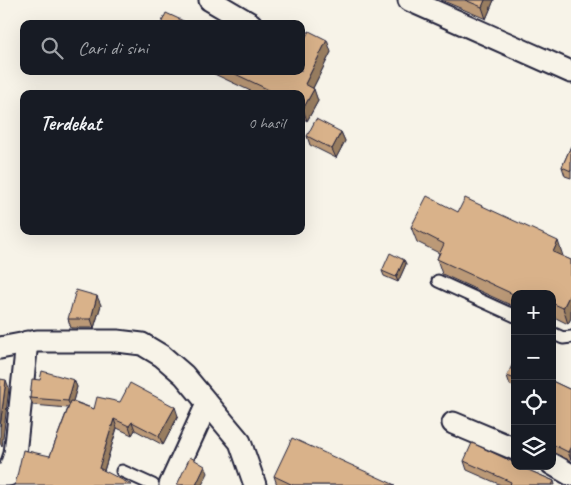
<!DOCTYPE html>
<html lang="id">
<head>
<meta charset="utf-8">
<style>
	body { margin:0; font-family:Caveat,sans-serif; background:#242831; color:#f1f3f6 }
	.controls { position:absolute; right:15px; bottom:15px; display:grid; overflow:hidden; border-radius:10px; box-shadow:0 5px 20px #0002 }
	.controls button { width:45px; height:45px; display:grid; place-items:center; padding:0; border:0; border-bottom:1px solid #363941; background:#171b24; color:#f1f3f6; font:25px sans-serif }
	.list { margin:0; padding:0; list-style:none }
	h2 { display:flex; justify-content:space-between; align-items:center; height:65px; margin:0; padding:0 20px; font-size:21px }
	h2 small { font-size:16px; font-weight:400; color:#9ea1a6 }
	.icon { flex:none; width:28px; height:28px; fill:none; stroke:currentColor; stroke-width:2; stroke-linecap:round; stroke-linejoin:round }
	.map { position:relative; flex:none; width:571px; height:485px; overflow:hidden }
	.search { position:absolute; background:#171b24; box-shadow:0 5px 20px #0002; left:20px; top:20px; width:285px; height:55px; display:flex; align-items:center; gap:12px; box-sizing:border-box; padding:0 18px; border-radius:10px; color:#9ea1a6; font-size:19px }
	.panel { position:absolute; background:#171b24; box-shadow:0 5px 20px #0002; left:20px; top:90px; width:285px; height:145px; border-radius:10px }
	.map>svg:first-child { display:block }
</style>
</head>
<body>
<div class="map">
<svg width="571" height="485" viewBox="0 0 571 485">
	<rect width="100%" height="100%" fill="#f7f3e8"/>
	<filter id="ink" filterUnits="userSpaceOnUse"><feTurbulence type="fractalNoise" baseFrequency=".02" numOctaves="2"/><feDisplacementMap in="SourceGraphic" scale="10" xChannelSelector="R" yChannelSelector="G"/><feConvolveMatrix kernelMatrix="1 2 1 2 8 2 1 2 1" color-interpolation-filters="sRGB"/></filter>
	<g filter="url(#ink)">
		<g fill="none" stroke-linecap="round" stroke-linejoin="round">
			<defs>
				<g id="service">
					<polyline points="438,281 515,316"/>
					<polyline points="552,333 563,338 571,337"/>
					<polyline points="122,471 153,485"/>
				</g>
				<g id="minor">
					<polyline points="210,0 251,24"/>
					<polyline points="409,0 571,72"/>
					<polyline points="0,348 37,341 117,341 142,344 162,356 184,375 240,442 255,485"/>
					<polyline points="453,423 515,449"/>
					<polyline points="552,464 571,475"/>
					<polyline points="0,475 8,475 15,454 27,342"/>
					<polyline points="170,485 207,404"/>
				</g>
			</defs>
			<use href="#service" stroke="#22223b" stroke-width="15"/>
			<use href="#minor" stroke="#22223b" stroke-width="25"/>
			<use href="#service" stroke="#f7f3e8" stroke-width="11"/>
			<use href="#minor" stroke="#f7f3e8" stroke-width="21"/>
		</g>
		<g fill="#b97" stroke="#22223b">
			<polygon points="441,0 494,0 486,19"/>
			<polygon points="331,52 313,88 318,101 307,121 301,117 301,94 257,94 208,71 301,71"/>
			<polygon points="341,132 345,141 336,158 310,145 307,136"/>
			<polygon points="571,146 571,178 565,176 562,167"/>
			<polygon points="458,212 563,256 563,257 571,260 571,318 568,324 552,316 552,294 515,294 515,307 442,274 437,259 439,253 417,242 411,227"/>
			<polygon points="404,260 406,264 398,282 384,276 382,271"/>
			<polygon points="101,305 94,328 71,328 68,319"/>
			<polygon points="515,364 515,387 510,385 507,376"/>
			<polygon points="40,380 74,380 77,387 73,401 94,409 178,416 163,445 135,430 132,435 117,428 104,471 50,456 68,408 33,405 30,398"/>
			<polygon points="552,381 571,390 571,461 552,452"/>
			<polygon points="464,461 514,464 554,481 555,485 501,485 467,470"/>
			<polygon points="274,476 395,485 277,485"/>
		</g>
		<g fill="#987d61" stroke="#22223b">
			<polygon points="485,0 494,0 486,19 482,7"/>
			<polygon points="327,40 331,52 309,96 305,84"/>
			<polygon points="314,89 318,101 307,121 303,109"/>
			<polygon points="341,132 345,141 336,158 332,149"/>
			<polygon points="558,241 563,256 558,267 553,252"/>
			<polygon points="404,260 406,264 398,282 396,277"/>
			<polygon points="571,292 571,318 568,324 563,308"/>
			<polygon points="97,296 101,305 94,328 91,319"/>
			<polygon points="6,380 9,388 2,447 0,443 0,426"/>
			<polygon points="74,380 77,387 71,408 68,401"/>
			<polygon points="175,407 178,416 163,445 159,436"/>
			<polygon points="114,419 117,428 102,477 99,468"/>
			<polygon points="132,422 135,430 132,435 129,426"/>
			<polygon points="571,446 571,460 568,452"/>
			<polygon points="205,466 208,473 202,485 196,485"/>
		</g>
		<g fill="#d9b28a" stroke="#22223b">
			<polygon points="465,0 485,0 482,7"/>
			<polygon points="166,13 190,24 161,24"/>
			<polygon points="309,31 327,40 305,84 314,89 303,109 301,108 301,94 276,94 267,89 229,71 301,71 301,46"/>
			<polygon points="316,119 341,132 332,149 307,136"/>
			<polygon points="571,146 571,171 562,167"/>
			<polygon points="427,196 458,212 465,198 558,241 553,252 571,260 571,292 563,308 552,303 552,294 515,294 515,295 437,259 444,244 411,227"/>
			<polygon points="390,253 404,260 396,277 382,271"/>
			<polygon points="76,290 97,296 91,319 68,319"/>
			<polygon points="513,363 515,364 515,379 507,376"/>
			<polygon points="42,371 74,380 68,401 30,398 32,379 40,380"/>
			<polygon points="0,379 6,380 0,426"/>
			<polygon points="552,381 571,390 571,446 568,452 552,444"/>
			<polygon points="130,383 175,407 159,436 132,422 129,426 114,419 99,468 132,485 15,485 23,450 50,456 71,401 94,409 97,397 120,402"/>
			<polygon points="292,438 395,485 293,485 274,476"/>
			<polygon points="472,443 513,462 513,464 515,465 515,466 519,466 554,481 552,485 510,485 511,482 464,461"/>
			<polygon points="190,457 205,466 196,485 177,485"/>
		</g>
	</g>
</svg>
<div class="controls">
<button>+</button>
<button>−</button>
<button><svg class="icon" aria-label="locate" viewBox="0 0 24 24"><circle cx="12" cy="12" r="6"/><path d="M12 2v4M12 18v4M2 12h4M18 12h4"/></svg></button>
<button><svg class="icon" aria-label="layers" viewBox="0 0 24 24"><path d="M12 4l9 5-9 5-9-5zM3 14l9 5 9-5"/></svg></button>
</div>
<div class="search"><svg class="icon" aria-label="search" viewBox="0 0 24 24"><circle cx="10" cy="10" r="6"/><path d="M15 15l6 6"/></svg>Cari di sini</div>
<section class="panel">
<h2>Terdekat<small>0 hasil</small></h2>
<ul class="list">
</ul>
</section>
</div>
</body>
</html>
